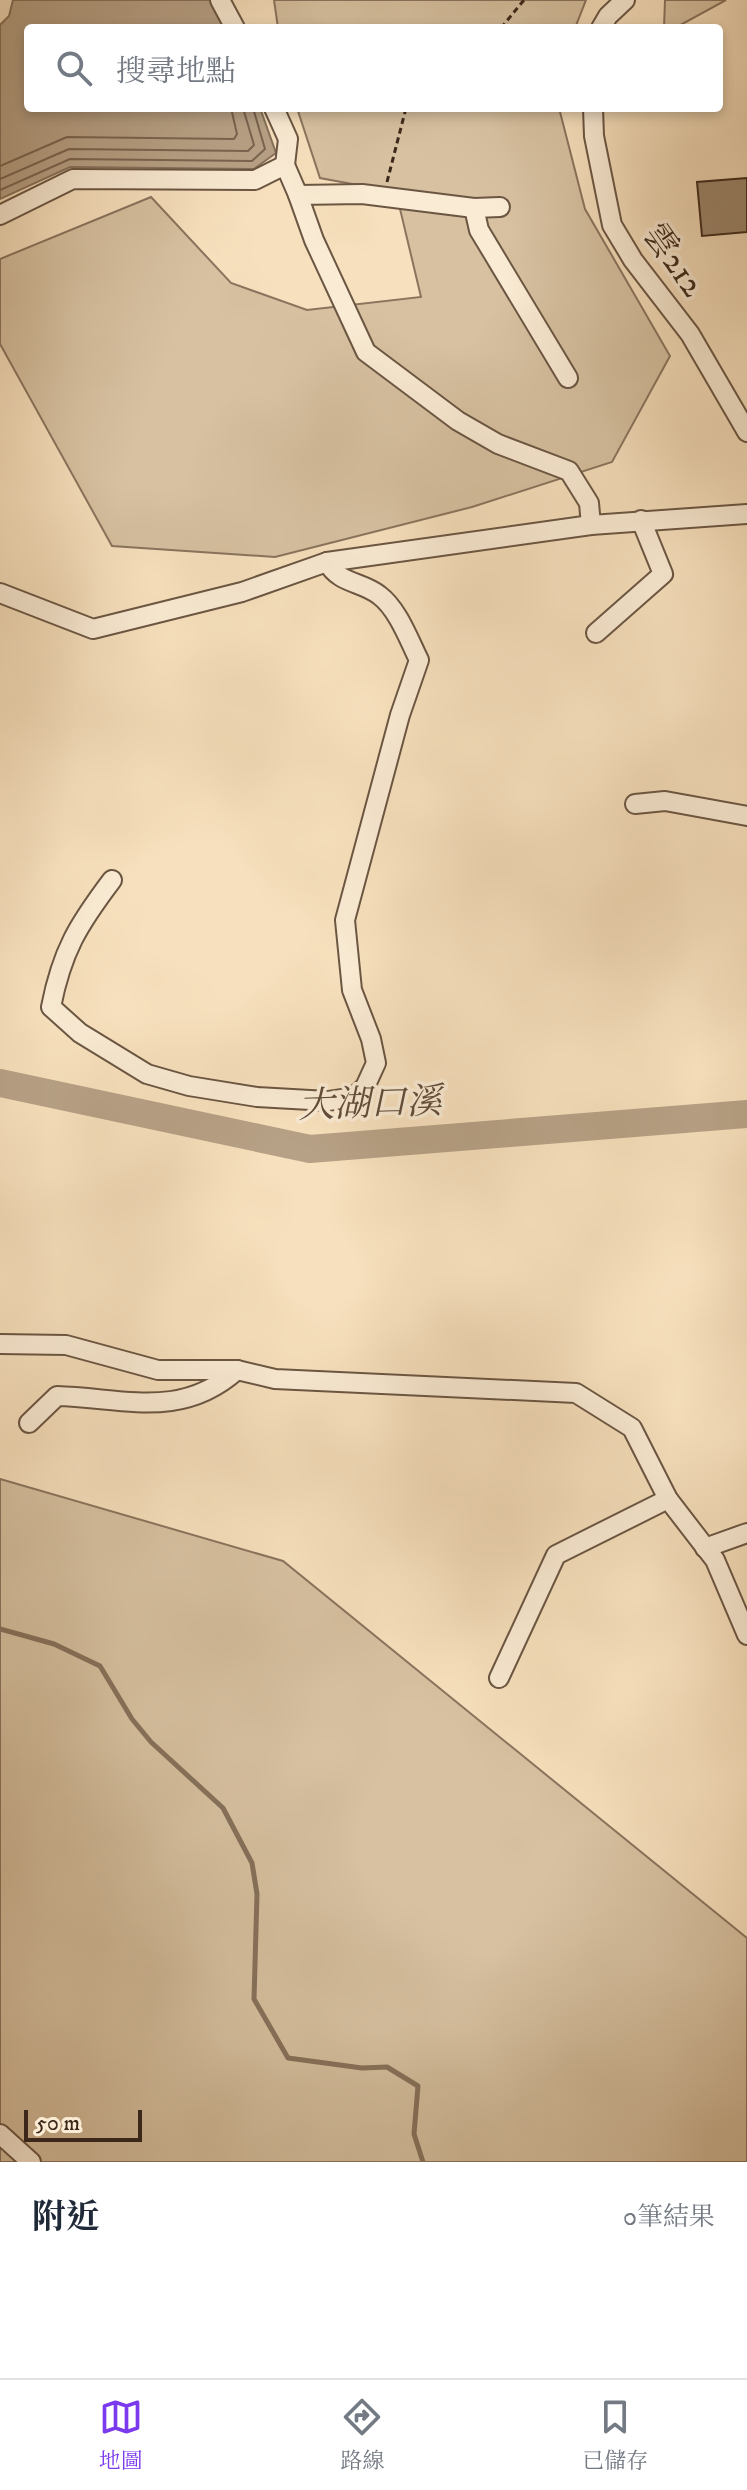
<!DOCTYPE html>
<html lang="zh-TW">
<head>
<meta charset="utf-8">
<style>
	body { margin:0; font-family:"IM FELL DW Pica","Noto Serif TC",serif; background:#f2f2f3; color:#1f2937 }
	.scale { position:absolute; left:24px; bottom:20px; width:118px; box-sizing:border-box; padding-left:8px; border:4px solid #3c281a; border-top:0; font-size:22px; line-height:28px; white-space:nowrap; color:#3c281a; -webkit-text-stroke:6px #faebd4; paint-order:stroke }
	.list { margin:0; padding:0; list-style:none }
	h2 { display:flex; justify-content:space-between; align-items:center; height:104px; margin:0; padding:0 32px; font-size:34px }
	h2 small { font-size:26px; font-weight:400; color:#747a83 }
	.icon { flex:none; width:44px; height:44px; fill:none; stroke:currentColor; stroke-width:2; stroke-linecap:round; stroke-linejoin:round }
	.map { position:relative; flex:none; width:747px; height:2162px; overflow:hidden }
	.search { position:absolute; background:#fff; box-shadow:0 4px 12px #0003; left:24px; right:24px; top:24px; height:88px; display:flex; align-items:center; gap:20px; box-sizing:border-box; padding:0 28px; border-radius:8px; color:#747a83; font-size:30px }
	.sheet { height:216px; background:#fff }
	nav { display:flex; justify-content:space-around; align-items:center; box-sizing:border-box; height:112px; border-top:2px solid #e0e1e3; background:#fff; font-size:22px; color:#747a83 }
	nav a { display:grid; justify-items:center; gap:4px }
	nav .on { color:#7c3aed }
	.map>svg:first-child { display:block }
</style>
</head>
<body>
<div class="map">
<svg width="747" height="2162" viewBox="0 0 747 2162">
	<rect width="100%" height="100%" fill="#f7e0bd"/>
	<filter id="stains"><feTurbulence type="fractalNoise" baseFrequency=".0025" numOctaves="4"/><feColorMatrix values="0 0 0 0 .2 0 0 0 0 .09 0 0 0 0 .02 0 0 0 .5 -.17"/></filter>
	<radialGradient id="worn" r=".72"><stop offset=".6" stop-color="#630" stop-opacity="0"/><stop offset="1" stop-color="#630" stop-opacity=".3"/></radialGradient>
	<g fill="#d7c1a1" stroke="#8a745e" stroke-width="2">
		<polygon points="274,0 586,0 575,28 278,28"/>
		<polygon points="665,0 726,0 675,28 664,28"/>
		<polygon points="297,108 559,108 585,209 670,356 612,462 472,507 275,557 112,546 0,344 0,259 151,197 231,283 307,310 421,297 396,192 320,178"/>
		<polygon points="0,1479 283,1561 747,1938 747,2162 0,2162"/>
	</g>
	<polygon fill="#b7a186" stroke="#86715b" stroke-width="2" points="13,0 211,0 225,28 28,28 28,108 260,108 276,153 254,169 70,167 0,199 0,25 9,16"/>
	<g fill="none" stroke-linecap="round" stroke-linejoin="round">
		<g stroke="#7a6450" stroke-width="2">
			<polyline points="0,166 67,137 234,139 237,134 231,108"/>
			<polyline points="0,179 69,149 248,151 254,145 243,108"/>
			<polyline points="0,190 70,159 252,161 265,149 253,108"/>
		</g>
		<polyline stroke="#86715b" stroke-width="5" points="0,1629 54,1644 100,1666 132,1719 151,1742 223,1808 252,1863 257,1894 254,1999 288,2058 362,2068 387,2067 418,2086 414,2134 423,2162"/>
		<polyline stroke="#b7a186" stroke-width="28" points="0,1083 310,1149 747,1114"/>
	</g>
	<polygon fill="#9d886f" stroke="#3c281a" stroke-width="2" points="747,178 747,232 702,236 697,182"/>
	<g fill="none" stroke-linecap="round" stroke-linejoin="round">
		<defs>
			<g id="minor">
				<polyline points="220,0 235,28"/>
				<polyline points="601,28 608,16 625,0"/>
				<polyline points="593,108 594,136 612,225 633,260 690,334 747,432"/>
				<polyline points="285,165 298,195 362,194 474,208 500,207"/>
				<polyline points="298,195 314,240 366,352 458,421 498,444 569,471 589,503 591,525"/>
				<polyline points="474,208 479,230 568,378"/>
				<polyline points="0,215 73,179 255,180 285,165 288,139 274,108"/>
				<polyline points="0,593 93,629 242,592 327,562 591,525 747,514"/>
				<polyline points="596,633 663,574 641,520"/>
				<polyline points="635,804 665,801 747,816"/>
				<path d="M112 880C78 925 62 951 51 1007L80 1033 147 1074 189 1086 257 1097 328 1101 354 1097 365 1087 376 1063 371 1039 352 990 345 920 400 715 419 660C409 640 398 609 379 595 361 581 339 584 327 562"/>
				<polyline points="0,1344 66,1345 158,1370 237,1370 275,1379 576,1393 632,1428 668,1499 715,1560 747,1635"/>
				<path d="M29 1423 57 1396C124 1398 181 1420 237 1370"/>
				<polyline points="705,1548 747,1533"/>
				<polyline points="499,1678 556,1555 668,1499"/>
				<polyline points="0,2134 31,2162"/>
			</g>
		</defs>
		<use href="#minor" stroke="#6b5643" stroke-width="22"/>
		<g stroke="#3c281a" stroke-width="3" stroke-dasharray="6 4" stroke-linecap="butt">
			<polyline points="501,28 524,0"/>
			<polyline points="387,182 406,108"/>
		</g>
		<use href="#minor" stroke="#faebd4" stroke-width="18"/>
	</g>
	<g text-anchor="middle" stroke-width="7" stroke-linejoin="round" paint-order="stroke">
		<g font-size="34" fill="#3c281a" stroke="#faebd4">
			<text transform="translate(675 259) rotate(55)" y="12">雲212</text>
		</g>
		<g font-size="36" font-style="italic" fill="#614c3a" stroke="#faebd4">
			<text transform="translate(370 1102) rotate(-2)" y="13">大湖口溪</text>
		</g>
	</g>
	<rect width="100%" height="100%" filter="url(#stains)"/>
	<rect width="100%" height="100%" fill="url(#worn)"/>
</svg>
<div class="scale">50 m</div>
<div class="search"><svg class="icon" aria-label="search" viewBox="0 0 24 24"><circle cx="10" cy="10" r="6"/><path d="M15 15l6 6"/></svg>搜尋地點</div>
</div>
<section class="sheet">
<h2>附近<small>0筆結果</small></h2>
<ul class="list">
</ul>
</section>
<nav>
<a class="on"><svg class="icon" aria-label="map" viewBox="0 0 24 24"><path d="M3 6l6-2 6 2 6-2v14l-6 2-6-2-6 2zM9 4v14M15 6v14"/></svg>地圖</a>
<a><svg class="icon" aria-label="directions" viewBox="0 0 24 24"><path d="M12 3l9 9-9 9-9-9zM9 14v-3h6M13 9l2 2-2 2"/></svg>路線</a>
<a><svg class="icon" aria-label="saved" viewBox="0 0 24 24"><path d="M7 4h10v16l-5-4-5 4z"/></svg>已儲存</a>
</nav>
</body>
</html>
